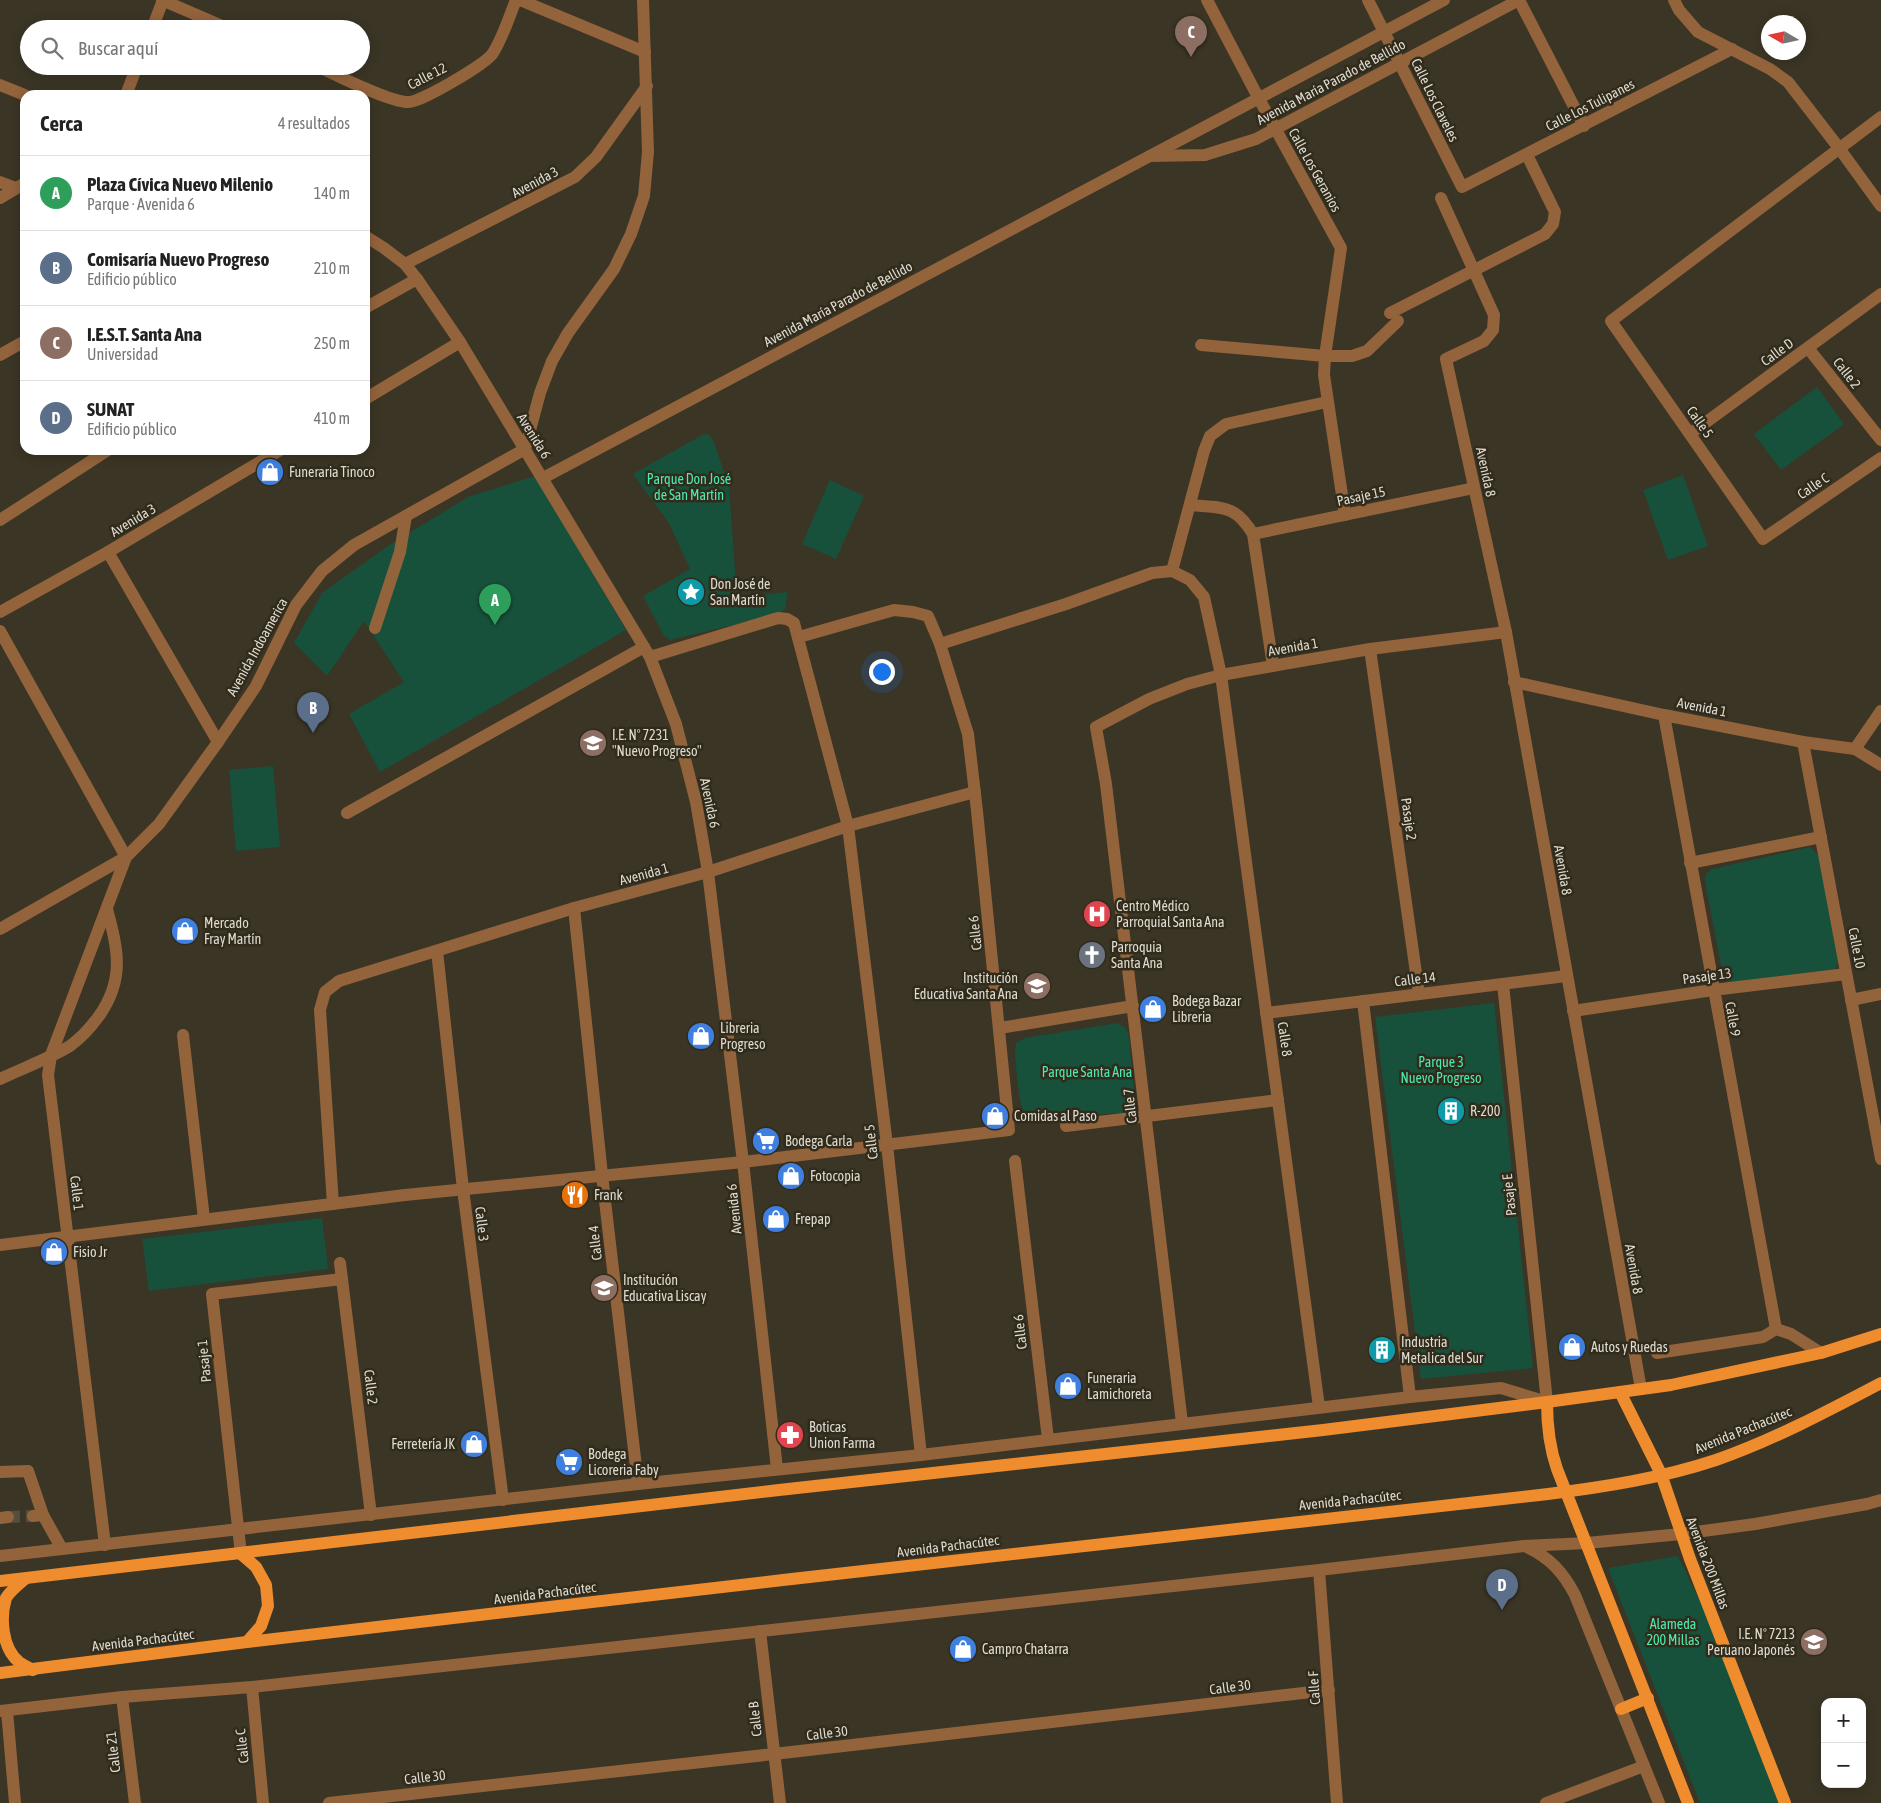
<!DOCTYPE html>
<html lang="es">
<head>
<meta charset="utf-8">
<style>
	body { margin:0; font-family:"Asap Condensed",sans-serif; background:#f6f6f6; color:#222 }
	.controls { position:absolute; right:15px; bottom:15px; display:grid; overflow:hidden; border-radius:10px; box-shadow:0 2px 12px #0003 }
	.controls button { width:45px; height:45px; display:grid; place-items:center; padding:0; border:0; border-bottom:1px solid #e0e0e0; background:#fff; color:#222; font:25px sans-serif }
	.compass { position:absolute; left:1761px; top:15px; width:45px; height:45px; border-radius:50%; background:#fff; box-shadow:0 2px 12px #0003; rotate:279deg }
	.you { position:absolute; left:881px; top:671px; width:18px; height:18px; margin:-12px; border:4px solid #fff; border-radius:50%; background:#1a73e8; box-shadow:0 0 0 8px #1a73e833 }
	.badge { display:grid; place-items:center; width:32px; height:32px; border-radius:50%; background:#1d7363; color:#fff; font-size:16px; font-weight:700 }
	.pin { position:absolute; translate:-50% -41px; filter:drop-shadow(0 1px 2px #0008) }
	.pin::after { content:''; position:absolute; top:26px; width:18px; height:15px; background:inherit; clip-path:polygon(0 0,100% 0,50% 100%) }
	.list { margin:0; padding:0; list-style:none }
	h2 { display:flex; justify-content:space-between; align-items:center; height:65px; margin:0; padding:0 20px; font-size:21px }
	h2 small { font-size:16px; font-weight:400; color:#767676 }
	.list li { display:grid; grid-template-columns:32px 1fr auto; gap:15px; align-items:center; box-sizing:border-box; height:75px; padding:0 20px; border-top:1px solid #e0e0e0 }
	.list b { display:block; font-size:19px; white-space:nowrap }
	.list p { margin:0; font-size:16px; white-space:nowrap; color:#767676 }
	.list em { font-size:16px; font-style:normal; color:#767676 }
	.icon { flex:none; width:28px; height:28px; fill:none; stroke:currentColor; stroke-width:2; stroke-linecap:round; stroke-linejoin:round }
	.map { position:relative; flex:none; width:1881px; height:1803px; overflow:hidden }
	.search { position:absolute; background:#fff; box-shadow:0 2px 12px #0003; left:20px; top:20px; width:350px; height:55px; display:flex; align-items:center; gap:12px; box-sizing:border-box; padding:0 18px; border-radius:28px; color:#767676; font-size:19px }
	.panel { position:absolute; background:#fff; box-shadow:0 2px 12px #0003; left:20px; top:90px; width:350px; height:365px; border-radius:15px }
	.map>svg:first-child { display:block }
</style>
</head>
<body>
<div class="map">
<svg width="1881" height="1803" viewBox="0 0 1881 1803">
	<rect width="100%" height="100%" fill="#3b3525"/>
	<g fill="#17513c">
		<polygon points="1817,387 1844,424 1781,470 1754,434"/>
		<polygon points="704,434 709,435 713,440 729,486 737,598 787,592 786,607 780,614 670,640 664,636 643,596 690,569 669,523 633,474"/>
		<polygon points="1683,475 1708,546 1668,560 1643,490"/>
		<polygon points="535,476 626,630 380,772 349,714 404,682 364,621 327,676 294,643 322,593 388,546 468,497"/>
		<polygon points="830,480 864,496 836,559 802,544"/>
		<polygon points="273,766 280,847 236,851 229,770"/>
		<polygon points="1810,847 1819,856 1838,962 1834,970 1730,984 1724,980 1705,882 1706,874 1712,869"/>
		<polygon points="1494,1003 1533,1368 1421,1379 1375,1017"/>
		<path d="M1118 1023 1126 1029 1129 1037 1135 1105 1134 1110 1130 1112 1043 1119C1037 1119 1029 1119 1025 1114 1018 1105 1016 1064 1015 1051L1016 1043 1025 1038Z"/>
		<polygon points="322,1218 328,1269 149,1291 142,1239"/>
		<polygon points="1678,1556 1707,1616 1779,1803 1700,1803 1608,1568"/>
	</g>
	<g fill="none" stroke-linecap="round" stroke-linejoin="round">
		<polyline stroke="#544e3f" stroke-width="12" stroke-dasharray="12 6" stroke-linecap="butt" points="8,1517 33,1516"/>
		<g stroke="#93633c" stroke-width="12">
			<polyline points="162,0 229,29"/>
			<polyline points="520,0 645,52"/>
			<polyline points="1207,0 1258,97 1341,248 1325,356 1324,375 1345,515"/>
			<polyline points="1368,0 1462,187 1732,49"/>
			<polyline points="1519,0 1584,126"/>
			<polyline points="1674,0 1679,10 1698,32 1770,69 1788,82 1839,148 1881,206"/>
			<polyline points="152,29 163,0"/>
			<path d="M317 66C336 75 391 103 409 102 421 102 486 64 493 53 503 37 509 17 516 0"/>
			<polyline points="0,85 25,95"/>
			<polyline points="126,95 137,66"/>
			<polyline points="1881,117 1611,321 1763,539 1881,458"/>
			<polyline points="1150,156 1205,155 1256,139 1519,0"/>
			<polyline points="0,182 16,188"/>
			<polyline points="0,198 25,183"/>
			<polyline points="1441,198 1494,315 1493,330 1484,341 1446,359 1506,632 1641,1389"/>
			<polyline points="365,236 384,248 405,264 417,279 460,342 650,657 676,724 696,802 708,872 743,1162 777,1469"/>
			<polyline points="405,264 575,177 596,157 647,86"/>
			<polyline points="365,308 417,279"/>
			<polyline points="1390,313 1545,234 1553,224 1555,212 1527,155"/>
			<polyline points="1201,345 1325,356 1352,356 1367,351 1398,321"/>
			<polyline points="1808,348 1881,440"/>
			<polyline points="0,355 25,341"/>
			<polyline points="365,399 460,342"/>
			<polyline points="1690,434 1881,294"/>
			<polyline points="543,478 1444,0"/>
			<path d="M1190 505C1222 508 1235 504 1253 534L1273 666"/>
			<polyline points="0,520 108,450"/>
			<polyline points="1253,534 1474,488"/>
			<polyline points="108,552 218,742"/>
			<polyline points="1172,571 1204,451 1210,436 1226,424 1327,402"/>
			<polyline points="0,612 108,552 280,450"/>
			<polyline points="375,628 400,552 406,516"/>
			<polyline points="0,631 126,857 51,1055 48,1075 105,1545"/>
			<polyline points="940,644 1066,604 1152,573 1172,571 1190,580 1204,597 1221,675 1319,1407"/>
			<polyline points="1370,649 1419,994"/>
			<polyline points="650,657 778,618 787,619 794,623 848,826 887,1145 921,1455"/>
			<polyline points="1514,682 1664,715 1803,742 1855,749 1881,765"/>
			<polyline points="1664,715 1776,1329"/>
			<polyline points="1803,742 1881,1159"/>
			<polyline points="1855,749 1881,711"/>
			<polyline points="347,813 644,647"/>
			<polyline points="1690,863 1821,837"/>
			<polyline points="574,908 602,1175 638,1484"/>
			<polyline points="0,929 126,857 159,824 218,742 256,686 296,605 322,571 354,545 525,449 540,393 552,361 568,333 614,269 631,234 644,196 648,152 643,0"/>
			<polyline points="437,951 463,1189 503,1500"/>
			<polyline points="1851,1000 1881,994"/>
			<polyline points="1363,1001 1410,1397"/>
			<polyline points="1573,1011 1713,990 1846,974"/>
			<polyline points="1266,1013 1566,976"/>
			<polyline points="1000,1028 1133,1006"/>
			<polyline points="183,1035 204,1219"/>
			<path d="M0 1079C23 1068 48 1059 70 1046 81 1038 91 1027 99 1016 125 979 118 950 107 909"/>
			<polyline points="1066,1126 1278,1100"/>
			<polyline points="1015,1161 1048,1439"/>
			<polyline points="333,1204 320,1010 325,992 339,981 574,908 708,872 848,826 975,792"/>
			<polyline points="0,1245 405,1195 743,1162 1009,1130 977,811 968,734 940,644 928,616 913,612 894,610 799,637"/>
			<polyline points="340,1263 371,1515"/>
			<polyline points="1657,1353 1763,1337 1776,1329 1791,1334 1821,1353"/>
			<polyline points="1182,1423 1106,784 1096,727 1149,699 1187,684 1221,675 1370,649 1506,632"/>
			<polyline points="0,1472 28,1471 43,1515"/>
			<polyline points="33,1516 43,1515 62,1549"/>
			<polyline points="0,1518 8,1517"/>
			<path d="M1527 1547C1550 1558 1563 1572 1575 1595L1659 1803"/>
			<polyline points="241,1554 212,1294 342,1279"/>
			<polyline points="0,1556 638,1484 921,1455 1410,1397 1501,1388 1547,1402 1503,984"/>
			<polyline points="1319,1570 1337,1803"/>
			<polyline points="760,1631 780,1803"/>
			<polyline points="252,1687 263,1803"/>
			<polyline points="122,1697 135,1803"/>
			<polyline points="0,1711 122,1697 252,1687 1319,1570 1524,1546 1587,1543 1681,1534 1755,1524 1867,1504 1881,1500"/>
			<polyline points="7,1711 15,1803"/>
			<polyline points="329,1803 774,1754 1329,1690"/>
			<polyline points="1546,1803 1644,1766"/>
		</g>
		<g stroke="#ef8c2e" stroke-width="12">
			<polyline points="1620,1392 1661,1474 1690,1559 1785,1803"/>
			<path d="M1547 1402C1547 1426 1549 1446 1557 1469L1688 1803"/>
			<polyline points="241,1554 256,1567 266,1585 268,1606 261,1626 247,1642"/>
			<path d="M25 1579C19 1584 10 1591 6 1598 0 1618 2 1648 19 1662 23 1665 28 1667 33 1670"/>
			<polyline points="0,1581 779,1490 1323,1430 1547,1402 1671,1385 1821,1353 1881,1334"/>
			<path d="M0 1673 247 1642 783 1580 1548 1494C1604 1487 1662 1478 1716 1460 1773 1440 1828 1411 1881 1383"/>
			<polyline points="1621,1709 1648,1698"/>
		</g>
	</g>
	<defs>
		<symbol id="shop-disc" viewBox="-11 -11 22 22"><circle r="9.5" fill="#3f7fe0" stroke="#312b1b"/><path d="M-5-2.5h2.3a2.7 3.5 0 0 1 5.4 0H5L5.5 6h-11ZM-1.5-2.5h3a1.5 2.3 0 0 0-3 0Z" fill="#fff"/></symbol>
		<symbol id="sight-disc" viewBox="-11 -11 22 22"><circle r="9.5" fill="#0f9aa8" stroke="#312b1b"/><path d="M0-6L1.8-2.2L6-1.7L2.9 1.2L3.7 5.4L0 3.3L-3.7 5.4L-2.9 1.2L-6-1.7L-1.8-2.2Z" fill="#fff"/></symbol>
		<symbol id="school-disc" viewBox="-11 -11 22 22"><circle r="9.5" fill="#8d6e63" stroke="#312b1b"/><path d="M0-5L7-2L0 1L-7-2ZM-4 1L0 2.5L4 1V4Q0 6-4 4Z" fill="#fff"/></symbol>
		<symbol id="hospital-disc" viewBox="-11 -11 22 22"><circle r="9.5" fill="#e0444e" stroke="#312b1b"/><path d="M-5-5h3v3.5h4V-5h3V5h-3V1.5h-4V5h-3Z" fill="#fff"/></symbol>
		<symbol id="church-disc" viewBox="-11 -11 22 22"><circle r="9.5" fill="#6b7280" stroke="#312b1b"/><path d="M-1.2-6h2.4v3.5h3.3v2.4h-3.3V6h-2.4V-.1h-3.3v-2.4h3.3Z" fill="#fff"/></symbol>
		<symbol id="building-disc" viewBox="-11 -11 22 22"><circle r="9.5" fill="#0f9aa8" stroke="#312b1b"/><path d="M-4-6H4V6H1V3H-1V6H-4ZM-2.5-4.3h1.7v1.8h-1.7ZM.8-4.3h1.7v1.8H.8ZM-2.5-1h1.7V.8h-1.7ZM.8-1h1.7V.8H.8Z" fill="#fff"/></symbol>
		<symbol id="supermarket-disc" viewBox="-11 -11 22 22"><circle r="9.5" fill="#3f7fe0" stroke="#312b1b"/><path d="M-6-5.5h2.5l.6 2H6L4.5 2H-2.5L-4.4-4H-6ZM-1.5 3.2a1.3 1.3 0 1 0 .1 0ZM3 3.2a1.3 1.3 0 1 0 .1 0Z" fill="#fff"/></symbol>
		<symbol id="restaurant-disc" viewBox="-11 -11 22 22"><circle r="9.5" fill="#e8710a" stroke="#312b1b"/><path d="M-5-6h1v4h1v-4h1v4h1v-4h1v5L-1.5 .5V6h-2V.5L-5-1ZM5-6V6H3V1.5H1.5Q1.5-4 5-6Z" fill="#fff"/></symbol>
		<symbol id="pharmacy-disc" viewBox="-11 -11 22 22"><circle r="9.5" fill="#e0444e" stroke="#312b1b"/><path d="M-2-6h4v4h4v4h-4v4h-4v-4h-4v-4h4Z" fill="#fff"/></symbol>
	</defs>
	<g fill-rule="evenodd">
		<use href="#shop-disc" x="254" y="456" width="32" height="32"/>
		<use href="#sight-disc" x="675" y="576" width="32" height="32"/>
		<use href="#school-disc" x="577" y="727" width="32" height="32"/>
		<use href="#hospital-disc" x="1081" y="898" width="32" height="32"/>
		<use href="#shop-disc" x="169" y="915" width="32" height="32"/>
		<use href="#church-disc" x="1076" y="939" width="32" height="32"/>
		<use href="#school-disc" x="1021" y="970" width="32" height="32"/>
		<use href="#shop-disc" x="1137" y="993" width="32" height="32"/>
		<use href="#shop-disc" x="685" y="1020" width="32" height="32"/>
		<use href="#building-disc" x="1435" y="1095" width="32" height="32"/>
		<use href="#shop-disc" x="979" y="1100" width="32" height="32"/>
		<use href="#supermarket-disc" x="750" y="1125" width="32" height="32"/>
		<use href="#shop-disc" x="775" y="1160" width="32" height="32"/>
		<use href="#restaurant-disc" x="559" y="1179" width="32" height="32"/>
		<use href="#shop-disc" x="760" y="1203" width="32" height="32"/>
		<use href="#shop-disc" x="38" y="1236" width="32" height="32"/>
		<use href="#school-disc" x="588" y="1272" width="32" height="32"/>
		<use href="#shop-disc" x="1556" y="1331" width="32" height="32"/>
		<use href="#building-disc" x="1366" y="1334" width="32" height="32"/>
		<use href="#shop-disc" x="1052" y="1370" width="32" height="32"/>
		<use href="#pharmacy-disc" x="774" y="1419" width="32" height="32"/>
		<use href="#shop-disc" x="458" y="1428" width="32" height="32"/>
		<use href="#supermarket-disc" x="553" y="1446" width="32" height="32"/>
		<use href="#school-disc" x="1798" y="1626" width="32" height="32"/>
		<use href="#shop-disc" x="947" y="1633" width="32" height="32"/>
	</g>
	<g text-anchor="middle" stroke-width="5" stroke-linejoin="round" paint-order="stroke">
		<g font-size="14" fill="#dfdbd1" stroke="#312b1b">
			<text transform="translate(427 76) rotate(-27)" y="5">Calle 12</text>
			<text transform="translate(1331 82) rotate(-28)" y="5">Avenida María Parado de Bellido</text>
			<text transform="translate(1435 100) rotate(64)" y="5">Calle Los Claveles</text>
			<text transform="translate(1590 105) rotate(-27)" y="5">Calle Los Tulipanes</text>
			<text transform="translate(1315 170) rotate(61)" y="5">Calle Los Geranios</text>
			<text transform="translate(535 182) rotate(-28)" y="5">Avenida 3</text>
			<text transform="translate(838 304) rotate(-28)" y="5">Avenida María Parado de Bellido</text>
			<text transform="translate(1777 352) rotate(-36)" y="5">Calle D</text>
			<text transform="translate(1847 373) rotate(52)" y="5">Calle 2</text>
			<text transform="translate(1700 422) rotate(55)" y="5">Calle 5</text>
			<text transform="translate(534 436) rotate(58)" y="5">Avenida 6</text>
			<text transform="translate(1486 472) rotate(78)" y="5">Avenida 8</text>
			<text transform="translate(1813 486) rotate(-34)" y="5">Calle C</text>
			<text transform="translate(1361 496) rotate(-12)" y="5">Pasaje 15</text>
			<text transform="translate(133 520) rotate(-31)" y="5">Avenida 3</text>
			<text transform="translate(257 647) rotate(-61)" y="5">Avenida Indoamerica</text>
			<text transform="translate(1293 647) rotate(-10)" y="5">Avenida 1</text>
			<text transform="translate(1702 707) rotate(11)" y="5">Avenida 1</text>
			<text transform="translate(710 803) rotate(78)" y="5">Avenida 6</text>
			<text transform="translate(1409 819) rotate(82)" y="5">Pasaje 2</text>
			<text transform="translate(1563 870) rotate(80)" y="5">Avenida 8</text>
			<text transform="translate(644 874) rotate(-15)" y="5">Avenida 1</text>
			<text transform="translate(975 933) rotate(-96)" y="5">Calle 6</text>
			<text transform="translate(1857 948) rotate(79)" y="5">Calle 10</text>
			<text transform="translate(1707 976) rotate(-8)" y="5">Pasaje 13</text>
			<text transform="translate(1415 979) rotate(-7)" y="5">Calle 14</text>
			<text transform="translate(1733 1019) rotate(80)" y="5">Calle 9</text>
			<text transform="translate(1285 1039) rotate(82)" y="5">Calle 8</text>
			<text transform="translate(1130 1106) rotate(-97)" y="5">Calle 7</text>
			<text transform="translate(871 1142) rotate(-97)" y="5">Calle 5</text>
			<text transform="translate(77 1193) rotate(83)" y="5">Calle 1</text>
			<text transform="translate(1509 1195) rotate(-96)" y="5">Pasaje E</text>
			<text transform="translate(734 1209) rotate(-96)" y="5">Avenida 6</text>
			<text transform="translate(482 1224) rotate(83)" y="5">Calle 3</text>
			<text transform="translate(595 1243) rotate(-97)" y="5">Calle 4</text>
			<text transform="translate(1634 1269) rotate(80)" y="5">Avenida 8</text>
			<text transform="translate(1020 1332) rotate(-97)" y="5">Calle 6</text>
			<text transform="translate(204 1361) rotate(-96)" y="5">Pasaje 1</text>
			<text transform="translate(371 1387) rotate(83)" y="5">Calle 2</text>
			<text transform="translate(1743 1430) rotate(-22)" y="5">Avenida Pachacútec</text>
			<text transform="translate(1350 1500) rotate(-6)" y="5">Avenida Pachacútec</text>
			<text transform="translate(948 1546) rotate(-7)" y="5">Avenida Pachacútec</text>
			<text transform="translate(1708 1563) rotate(69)" y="5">Avenida 200 Millas</text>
			<text transform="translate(545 1593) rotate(-7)" y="5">Avenida Pachacútec</text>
			<text transform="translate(143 1640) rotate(-7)" y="5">Avenida Pachacútec</text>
			<text transform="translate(1230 1687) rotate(-7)" y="5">Calle 30</text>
			<text transform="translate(1314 1688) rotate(-94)" y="5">Calle F</text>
			<text transform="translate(755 1719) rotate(-96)" y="5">Calle B</text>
			<text transform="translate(827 1733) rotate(-7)" y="5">Calle 30</text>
			<text transform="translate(242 1746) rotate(-96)" y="5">Calle C</text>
			<text transform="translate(113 1752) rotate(-97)" y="5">Calle 21</text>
			<text transform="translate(425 1777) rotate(-6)" y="5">Calle 30</text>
		</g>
		<g font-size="14" fill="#dfdbd1" stroke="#312b1b" text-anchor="start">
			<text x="289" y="477">Funeraria Tinoco</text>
			<text x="710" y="589">Don José de<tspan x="710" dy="16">San Martín</tspan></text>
			<text x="612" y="740">I.E. N° 7231<tspan x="612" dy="16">"Nuevo Progreso"</tspan></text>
			<text x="1116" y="911">Centro Médico<tspan x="1116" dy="16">Parroquial Santa Ana</tspan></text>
			<text x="204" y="928">Mercado<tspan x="204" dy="16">Fray Martín</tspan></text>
			<text x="1111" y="952">Parroquia<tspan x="1111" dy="16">Santa Ana</tspan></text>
			<text x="1018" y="983" text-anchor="end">Institución<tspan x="1018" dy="16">Educativa Santa Ana</tspan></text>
			<text x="1172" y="1006">Bodega Bazar<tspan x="1172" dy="16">Libreria</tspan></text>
			<text x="720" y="1033">Libreria<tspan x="720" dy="16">Progreso</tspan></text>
			<text x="1470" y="1116">R-200</text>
			<text x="1014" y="1121">Comidas al Paso</text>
			<text x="785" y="1146">Bodega Carla</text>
			<text x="810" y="1181">Fotocopia</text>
			<text x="594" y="1200">Frank</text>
			<text x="795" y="1224">Frepap</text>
			<text x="73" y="1257">Fisio Jr</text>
			<text x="623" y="1285">Institución<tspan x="623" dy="16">Educativa Liscay</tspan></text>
			<text x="1401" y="1347">Industria<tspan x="1401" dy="16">Metalica del Sur</tspan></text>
			<text x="1591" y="1352">Autos y Ruedas</text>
			<text x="1087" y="1383">Funeraria<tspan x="1087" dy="16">Lamichoreta</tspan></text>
			<text x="809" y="1432">Boticas<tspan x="809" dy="16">Union Farma</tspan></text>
			<text x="455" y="1449" text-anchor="end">Ferretería JK</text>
			<text x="588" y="1459">Bodega<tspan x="588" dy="16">Licoreria Faby</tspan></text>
			<text x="1795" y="1639" text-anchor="end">I.E. N° 7213<tspan x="1795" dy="16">Peruano Japonés</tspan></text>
			<text x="982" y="1654">Campro Chatarra</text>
		</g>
		<g font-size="14" fill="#4deab2" stroke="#312b1b">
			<text x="689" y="484">Parque Don José<tspan x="689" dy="16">de San Martín</tspan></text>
			<text x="1441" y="1067">Parque 3<tspan x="1441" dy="16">Nuevo Progreso</tspan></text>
			<text x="1087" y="1077">Parque Santa Ana</text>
			<text x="1673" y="1629">Alameda<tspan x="1673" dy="16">200 Millas</tspan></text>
		</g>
	</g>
</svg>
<div class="controls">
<button>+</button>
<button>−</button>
</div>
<svg class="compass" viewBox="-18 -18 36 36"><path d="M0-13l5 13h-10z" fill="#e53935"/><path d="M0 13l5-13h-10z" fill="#767676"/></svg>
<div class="you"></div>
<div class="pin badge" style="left:495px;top:625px;background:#2e9e5b">A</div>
<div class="pin badge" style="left:313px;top:733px;background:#5c6f8a">B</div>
<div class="pin badge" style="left:1191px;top:57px;background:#8d6e63">C</div>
<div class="pin badge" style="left:1502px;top:1610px;background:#5c6f8a">D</div>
<div class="search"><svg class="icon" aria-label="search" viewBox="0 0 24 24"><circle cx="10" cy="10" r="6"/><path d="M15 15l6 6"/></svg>Buscar aquí</div>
<section class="panel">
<h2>Cerca<small>4 resultados</small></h2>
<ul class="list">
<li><span class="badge" style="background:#2e9e5b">A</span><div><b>Plaza Cívica Nuevo Milenio</b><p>Parque · Avenida 6</p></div><em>140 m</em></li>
<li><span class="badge" style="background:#5c6f8a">B</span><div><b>Comisaría Nuevo Progreso</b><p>Edificio público</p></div><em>210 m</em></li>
<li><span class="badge" style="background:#8d6e63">C</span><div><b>I.E.S.T. Santa Ana</b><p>Universidad</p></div><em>250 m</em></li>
<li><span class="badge" style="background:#5c6f8a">D</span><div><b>SUNAT</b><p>Edificio público</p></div><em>410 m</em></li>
</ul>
</section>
</div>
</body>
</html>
